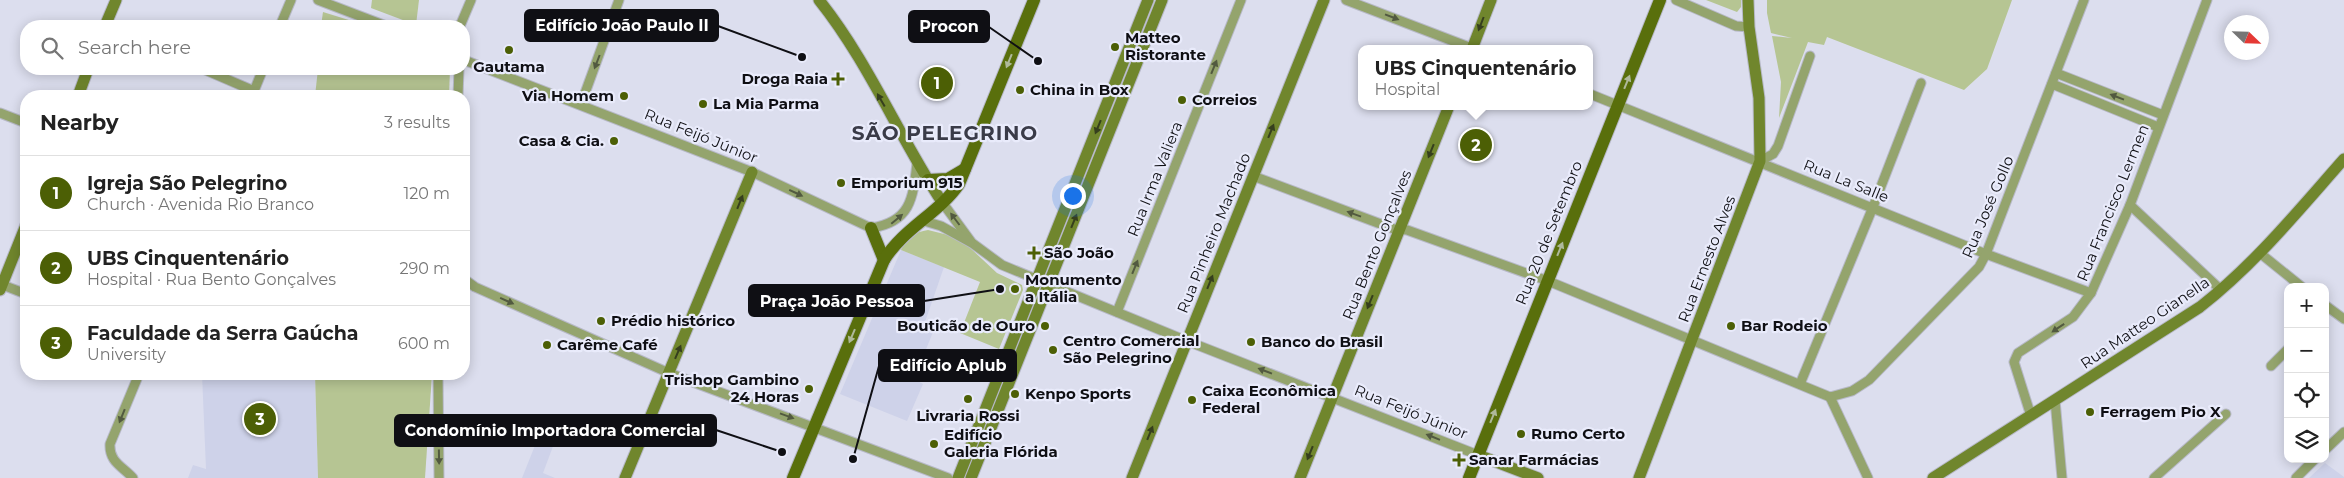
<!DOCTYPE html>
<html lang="en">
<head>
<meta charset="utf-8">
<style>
	body { margin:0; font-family:Montserrat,sans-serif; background:#f6f6f6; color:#222 }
	.controls { position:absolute; right:15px; bottom:15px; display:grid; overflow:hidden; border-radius:10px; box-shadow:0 2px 12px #0003 }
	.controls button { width:45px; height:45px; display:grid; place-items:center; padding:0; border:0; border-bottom:1px solid #e0e0e0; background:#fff; color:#222; font:25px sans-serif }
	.compass { position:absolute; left:2224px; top:15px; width:45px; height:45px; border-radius:50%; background:#fff; box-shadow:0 2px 12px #0003; rotate:113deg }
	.you { position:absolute; left:1072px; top:195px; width:18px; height:18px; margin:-12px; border:4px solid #fff; border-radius:50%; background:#1a73e8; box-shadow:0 0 0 8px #1a73e833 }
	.badge { display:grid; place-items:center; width:32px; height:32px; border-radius:50%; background:#4c5f05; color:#fff; font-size:16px; font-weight:700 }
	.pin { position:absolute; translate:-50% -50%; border:2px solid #fff; box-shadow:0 1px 5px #0006 }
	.popup { position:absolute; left:1358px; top:45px; width:235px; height:65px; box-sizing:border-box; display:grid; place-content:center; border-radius:10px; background:#fff; filter:drop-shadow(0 1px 4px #0005); font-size:16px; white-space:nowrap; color:#767676 }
	.popup b { font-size:19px; color:#222 }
	.popup::after { content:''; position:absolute; left:50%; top:100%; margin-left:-10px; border:10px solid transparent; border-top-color:#fff }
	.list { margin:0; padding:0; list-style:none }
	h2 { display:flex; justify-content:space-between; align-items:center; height:65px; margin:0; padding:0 20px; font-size:21px }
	h2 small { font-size:16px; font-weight:400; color:#767676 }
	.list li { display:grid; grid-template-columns:32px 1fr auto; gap:15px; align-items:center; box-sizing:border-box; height:75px; padding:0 20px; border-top:1px solid #e0e0e0 }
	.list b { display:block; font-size:19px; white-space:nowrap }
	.list p { margin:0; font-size:16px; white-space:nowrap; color:#767676 }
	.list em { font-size:16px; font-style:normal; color:#767676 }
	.icon { flex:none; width:28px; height:28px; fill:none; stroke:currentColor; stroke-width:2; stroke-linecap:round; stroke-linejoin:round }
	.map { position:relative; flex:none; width:2344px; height:478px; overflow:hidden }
	.search { position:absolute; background:#fff; box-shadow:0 2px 12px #0003; left:20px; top:20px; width:450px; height:55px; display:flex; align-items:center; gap:12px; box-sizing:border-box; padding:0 18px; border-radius:20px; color:#767676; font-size:19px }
	.panel { position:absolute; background:#fff; box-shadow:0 2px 12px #0003; left:20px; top:90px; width:450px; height:290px; border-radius:20px }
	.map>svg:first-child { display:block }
</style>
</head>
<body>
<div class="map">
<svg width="2344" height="478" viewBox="0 0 2344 478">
	<rect width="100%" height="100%" fill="#dcdeee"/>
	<g fill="#ced2e9">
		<polygon points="901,250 944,267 925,322 935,327 914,379 923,384 907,421 840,394"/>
		<polygon points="202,374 315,374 318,478 188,478 193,465 206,469"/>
		<polygon points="538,438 555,441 543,473 555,478 522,478"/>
		<polygon points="2325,463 2344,477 2344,478 2309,478"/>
	</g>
	<g fill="#b6c593">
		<polygon points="372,0 419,0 416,25 371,8"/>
		<polygon points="1706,0 1741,0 1741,7 1737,12"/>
		<polygon points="1767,0 2012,0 1987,69 1964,90 1827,37 1824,45 1808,42 1779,118 1781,82 1772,36 1792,38 1771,33 1767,13"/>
		<polygon points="323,12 368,26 321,26"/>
		<polygon points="318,69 450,69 449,96 315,96"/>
		<path d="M928 230 948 235 967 245 997 273 1022 285 1023 290 999 349 960 333 980 282 901 250C905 238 915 232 928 230Z"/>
		<polygon points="315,374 432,374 425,478 318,478"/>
	</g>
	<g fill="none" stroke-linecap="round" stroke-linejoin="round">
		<defs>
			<g id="street">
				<polyline points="318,0 386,26"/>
				<polyline points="1346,0 1474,49"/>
				<polyline points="1676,0 1736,26 1749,27"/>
				<polyline points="280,26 291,0"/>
				<polyline points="460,26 471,0"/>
				<path d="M464 60 752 172 871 228C911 222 913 198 917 163"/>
				<polyline points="203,69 254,91"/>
				<polyline points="2056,73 2163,115"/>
				<polyline points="2052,84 2158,127"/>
				<polyline points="1590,94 1986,254 2091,293"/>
				<polyline points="252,96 263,69"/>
				<polyline points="458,96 459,69"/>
				<polyline points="581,104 619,0"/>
				<polyline points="0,113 26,123"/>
				<polyline points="1760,161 1773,154 1778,146 1810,56"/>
				<polyline points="1253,176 1394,229 1407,230 1548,281 1830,397"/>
				<polyline points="942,202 972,243 1002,265 1187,341 1478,455"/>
				<polyline points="2130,205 2221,290"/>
				<polyline points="921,220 941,226 970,242"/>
				<polyline points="2261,254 2302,287"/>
				<polyline points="464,279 475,287 669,373 948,478"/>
				<polyline points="0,284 26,294"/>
				<polyline points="2325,305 2344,319"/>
				<polyline points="1117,312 1241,0"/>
				<polyline points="2271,366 2288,349"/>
				<polyline points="438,374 439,478"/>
				<polyline points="1800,384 1873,207 1921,83"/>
				<polyline points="1830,397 1852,391 1869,380 1979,267 1986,254 2084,0"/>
				<polyline points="1830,397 1868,478"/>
				<polyline points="2055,400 2062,478"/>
				<polyline points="2031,416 2014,362 2018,353 2073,317 2091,293 2130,205 2207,0"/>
				<polyline points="2325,450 2344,432"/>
				<path d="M133 478C122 466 109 462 110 444L139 374"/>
				<polyline points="2154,478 2226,414"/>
				<polyline points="2296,478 2315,459"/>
			</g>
			<g id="secondary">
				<path d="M819 0C868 61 899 137 942 202"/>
				<polyline points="105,26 116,0"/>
				<polyline points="1472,49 1491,0"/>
				<polyline points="78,96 88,69"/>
				<polyline points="0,290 26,225"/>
				<polyline points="1478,455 1538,478"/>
				<polyline points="625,478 752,172"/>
				<polyline points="958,478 1148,0"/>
				<polyline points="971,478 1162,0"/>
				<polyline points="1132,478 1324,0"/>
				<polyline points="1300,478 1449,106"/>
				<polyline points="1639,478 1760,161 1759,98 1749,27 1748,0"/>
				<path d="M1933 478 2200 307C2255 264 2298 211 2344 159"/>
			</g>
			<g id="primary">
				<polyline points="928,180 948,179 965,169"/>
				<polyline points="871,228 884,260"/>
				<path d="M793 478 884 260C903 229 939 213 959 184L1034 0"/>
				<polyline points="1469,478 1660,0"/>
			</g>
		</defs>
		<use href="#street" stroke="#b7b9c7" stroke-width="11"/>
		<use href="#secondary" stroke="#b7b9c7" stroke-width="13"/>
		<use href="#primary" stroke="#b7b9c7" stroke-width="14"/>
		<use href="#street" stroke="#94a46d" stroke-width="9"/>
		<use href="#secondary" stroke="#70862d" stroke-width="11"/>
		<use href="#primary" stroke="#596f0c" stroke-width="12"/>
	</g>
	<defs><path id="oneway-solid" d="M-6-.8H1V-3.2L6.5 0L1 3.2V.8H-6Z" transform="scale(1.25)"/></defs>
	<g fill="#525a40">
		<use href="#oneway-solid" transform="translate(1392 17) rotate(21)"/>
		<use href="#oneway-solid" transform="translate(597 62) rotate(111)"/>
		<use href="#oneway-solid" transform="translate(1214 67) rotate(-68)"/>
		<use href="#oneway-solid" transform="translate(2117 97) rotate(-159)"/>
		<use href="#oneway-solid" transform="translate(796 193) rotate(25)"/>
		<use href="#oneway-solid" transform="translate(1354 214) rotate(-160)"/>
		<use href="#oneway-solid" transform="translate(897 219) rotate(-40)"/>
		<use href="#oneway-solid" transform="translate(955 219) rotate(-127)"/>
		<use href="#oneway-solid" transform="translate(1135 267) rotate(-68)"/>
		<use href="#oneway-solid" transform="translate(507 301) rotate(24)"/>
		<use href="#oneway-solid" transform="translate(2058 328) rotate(146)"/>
		<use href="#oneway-solid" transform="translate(1265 371) rotate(-159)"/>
		<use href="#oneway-solid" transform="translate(122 416) rotate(112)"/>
		<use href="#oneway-solid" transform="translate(787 416) rotate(20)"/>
		<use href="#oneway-solid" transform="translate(1433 437) rotate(-158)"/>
		<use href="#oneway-solid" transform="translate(439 457) rotate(89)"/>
	</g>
	<g fill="#363f1e">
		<use href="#oneway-solid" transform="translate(1481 24) rotate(111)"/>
		<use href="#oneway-solid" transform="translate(881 100) rotate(-120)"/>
		<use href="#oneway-solid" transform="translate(1098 127) rotate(112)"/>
		<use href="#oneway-solid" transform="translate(1271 131) rotate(-68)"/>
		<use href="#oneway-solid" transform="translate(1431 151) rotate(112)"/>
		<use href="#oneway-solid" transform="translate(740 202) rotate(-68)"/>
		<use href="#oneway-solid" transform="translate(1074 221) rotate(-68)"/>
		<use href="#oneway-solid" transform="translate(1210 282) rotate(-68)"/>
		<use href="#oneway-solid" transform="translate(1370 302) rotate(112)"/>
		<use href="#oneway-solid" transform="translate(678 352) rotate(-67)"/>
		<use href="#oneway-solid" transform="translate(1150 433) rotate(-68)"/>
		<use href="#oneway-solid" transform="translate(1310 453) rotate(112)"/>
	</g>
	<g fill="#afb99b">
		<use href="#oneway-solid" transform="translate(1009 61) rotate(112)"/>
		<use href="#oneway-solid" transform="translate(1627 82) rotate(-68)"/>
		<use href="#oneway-solid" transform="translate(1560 249) rotate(-68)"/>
		<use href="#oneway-solid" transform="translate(852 336) rotate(113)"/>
		<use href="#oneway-solid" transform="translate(1493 416) rotate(-68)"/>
	</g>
	<g fill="#4c5f05" stroke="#e9ebfb" stroke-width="2">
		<circle cx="1115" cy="47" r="5"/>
		<circle cx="509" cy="50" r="5"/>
		<path d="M835.5 71.5h5v5h5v5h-5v5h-5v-5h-5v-5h5z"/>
		<circle cx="1020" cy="90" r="5"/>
		<circle cx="624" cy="96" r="5"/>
		<circle cx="1182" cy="100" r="5"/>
		<circle cx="703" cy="104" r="5"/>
		<circle cx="614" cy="141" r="5"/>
		<circle cx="841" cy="183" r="5"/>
		<path d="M1031.5 245.5h5v5h5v5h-5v5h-5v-5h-5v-5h5z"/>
		<circle cx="1015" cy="289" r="5"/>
		<circle cx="601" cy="321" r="5"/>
		<circle cx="1045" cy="326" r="5"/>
		<circle cx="1731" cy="326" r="5"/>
		<circle cx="1251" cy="342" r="5"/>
		<circle cx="547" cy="345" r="5"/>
		<circle cx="1053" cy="350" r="5"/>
		<circle cx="809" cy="389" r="5"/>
		<circle cx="1015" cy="394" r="5"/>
		<circle cx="968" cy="399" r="5"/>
		<circle cx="1192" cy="400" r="5"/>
		<circle cx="2090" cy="412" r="5"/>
		<circle cx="1521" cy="434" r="5"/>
		<circle cx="934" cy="444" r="5"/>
		<path d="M1456.5 452.5h5v5h5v5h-5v5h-5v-5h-5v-5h5z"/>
	</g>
	<g text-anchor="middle" stroke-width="4.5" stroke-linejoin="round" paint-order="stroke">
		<g font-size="15" font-weight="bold" fill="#0f0f14" stroke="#e9ebfb" text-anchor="start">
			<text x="1125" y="43">Matteo<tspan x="1125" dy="17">Ristorante</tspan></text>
			<text x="509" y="72" text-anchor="middle">Gautama</text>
			<text x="828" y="84" text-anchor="end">Droga Raia</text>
			<text x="1030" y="95">China in Box</text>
			<text x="614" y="101" text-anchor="end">Via Homem</text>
			<text x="1192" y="105">Correios</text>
			<text x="713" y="109">La Mia Parma</text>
			<text x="604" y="146" text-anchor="end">Casa &amp; Cia.</text>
			<text x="851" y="188">Emporium 915</text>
			<text x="1044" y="258">São João</text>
			<text x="1025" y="285">Monumento<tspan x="1025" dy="17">a Itália</tspan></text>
			<text x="611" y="326">Prédio histórico</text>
			<text x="1035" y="331" text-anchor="end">Bouticão de Ouro</text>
			<text x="1741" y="331">Bar Rodeio</text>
			<text x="1063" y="346">Centro Comercial<tspan x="1063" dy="17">São Pelegrino</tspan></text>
			<text x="1261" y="347">Banco do Brasil</text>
			<text x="557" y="350">Carême Café</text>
			<text x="799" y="385" text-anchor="end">Trishop Gambino<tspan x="799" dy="17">24 Horas</tspan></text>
			<text x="1202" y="396">Caixa Econômica<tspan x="1202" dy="17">Federal</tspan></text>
			<text x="1025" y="399">Kenpo Sports</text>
			<text x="2100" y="417">Ferragem Pio X</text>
			<text x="968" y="421" text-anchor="middle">Livraria Rossi</text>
			<text x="1531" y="439">Rumo Certo</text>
			<text x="944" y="440">Edifício<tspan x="944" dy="17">Galeria Flórida</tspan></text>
			<text x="1469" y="465">Sanar Farmácias</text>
		</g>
		<g font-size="15" fill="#0f0f14" stroke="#e9ebfb">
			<text transform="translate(701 136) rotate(22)" y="5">Rua Feijó Júnior</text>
			<text transform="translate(1155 179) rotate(-68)" y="5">Rua Irma Valiera</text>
			<text transform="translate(1846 181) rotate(22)" y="5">Rua La Salle</text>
			<text transform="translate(2113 203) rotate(-68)" y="5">Rua Francisco Lermen</text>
			<text transform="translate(1988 207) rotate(-67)" y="5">Rua José Gollo</text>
			<text transform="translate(1214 233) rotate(-68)" y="5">Rua Pinheiro Machado</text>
			<text transform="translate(1549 233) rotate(-68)" y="5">Rua 20 de Setembro</text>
			<text transform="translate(1377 245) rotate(-68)" y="5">Rua Bento Gonçalves</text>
			<text transform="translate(1707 259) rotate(-69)" y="5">Rua Ernesto Alves</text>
			<text transform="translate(2145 323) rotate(-34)" y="5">Rua Matteo Gianella</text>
			<text transform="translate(1411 412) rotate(22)" y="5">Rua Feijó Júnior</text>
		</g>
		<g font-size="20" font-weight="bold" letter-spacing="1" fill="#3a3b48" stroke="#e9ebfb">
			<text x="945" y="140">SÃO PELEGRINO</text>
		</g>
	</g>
	<path fill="none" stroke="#0f0f14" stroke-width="2" d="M802 57L718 26M1038 61L989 27M1000 289L924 301M853 459L879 366M782 452L716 430"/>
	<g fill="#0f0f14" stroke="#e9ebfb" stroke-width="2">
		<circle cx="802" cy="57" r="5"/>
		<circle cx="1038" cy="61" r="5"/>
		<circle cx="1000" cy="289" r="5"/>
		<circle cx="853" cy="459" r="5"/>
		<circle cx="782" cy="452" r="5"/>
	</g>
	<g fill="#0f0f14" stroke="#0f0f14" stroke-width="2">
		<rect x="525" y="10" width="193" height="31" rx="5"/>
		<rect x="909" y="11" width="80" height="31" rx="5"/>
		<rect x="749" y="285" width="175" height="31" rx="5"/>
		<rect x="879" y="350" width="137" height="31" rx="5"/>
		<rect x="395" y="415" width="321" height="31" rx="5"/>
	</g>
	<g font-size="16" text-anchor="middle" font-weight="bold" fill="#fff">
		<text x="622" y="31">Edifício João Paulo II</text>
		<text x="949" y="32">Procon</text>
		<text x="837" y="307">Praça João Pessoa</text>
		<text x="948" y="371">Edifício Aplub</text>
		<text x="555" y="436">Condomínio Importadora Comercial</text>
	</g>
</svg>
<div class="controls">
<button>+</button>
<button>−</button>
<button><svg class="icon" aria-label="locate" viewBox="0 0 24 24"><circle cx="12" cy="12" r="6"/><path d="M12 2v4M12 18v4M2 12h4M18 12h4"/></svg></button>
<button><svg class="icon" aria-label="layers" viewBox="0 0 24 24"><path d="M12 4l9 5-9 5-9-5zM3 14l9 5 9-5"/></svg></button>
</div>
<svg class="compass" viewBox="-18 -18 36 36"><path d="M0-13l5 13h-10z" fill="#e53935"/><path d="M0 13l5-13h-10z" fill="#767676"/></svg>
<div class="you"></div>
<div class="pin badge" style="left:937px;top:83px">1</div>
<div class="pin badge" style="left:1476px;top:145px">2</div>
<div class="popup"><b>UBS Cinquentenário</b>Hospital</div>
<div class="pin badge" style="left:260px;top:419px">3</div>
<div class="search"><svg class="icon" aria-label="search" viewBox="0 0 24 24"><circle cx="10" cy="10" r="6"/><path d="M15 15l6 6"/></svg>Search here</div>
<section class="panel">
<h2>Nearby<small>3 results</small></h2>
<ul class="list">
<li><span class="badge">1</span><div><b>Igreja São Pelegrino</b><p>Church · Avenida Rio Branco</p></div><em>120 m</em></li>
<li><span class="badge">2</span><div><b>UBS Cinquentenário</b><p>Hospital · Rua Bento Gonçalves</p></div><em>290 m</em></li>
<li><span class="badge">3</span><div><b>Faculdade da Serra Gaúcha</b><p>University</p></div><em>600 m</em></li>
</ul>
</section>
</div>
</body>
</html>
